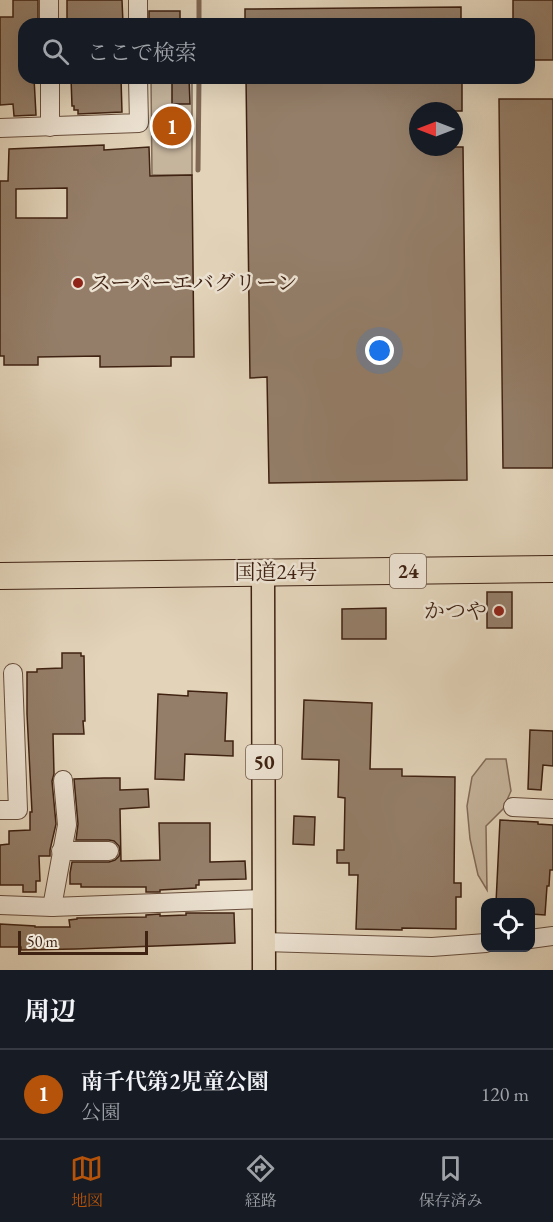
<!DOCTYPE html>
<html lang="ja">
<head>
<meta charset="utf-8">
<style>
	body { margin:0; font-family:"EB Garamond","Noto Serif JP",serif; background:#242831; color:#f1f3f6 }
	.controls { position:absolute; right:18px; bottom:18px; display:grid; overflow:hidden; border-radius:12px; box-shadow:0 6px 24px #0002 }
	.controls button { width:54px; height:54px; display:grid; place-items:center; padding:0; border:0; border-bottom:2px solid #363941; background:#171b24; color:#f1f3f6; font:30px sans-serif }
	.compass { position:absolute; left:409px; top:102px; width:54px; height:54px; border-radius:50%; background:#171b24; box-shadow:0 6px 24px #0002; rotate:270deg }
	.scale { position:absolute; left:18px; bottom:15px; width:130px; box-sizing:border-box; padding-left:6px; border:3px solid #3f2212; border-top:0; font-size:16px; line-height:21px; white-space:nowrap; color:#3f2212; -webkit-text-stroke:4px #ece2d2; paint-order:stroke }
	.you { position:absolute; left:380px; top:351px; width:21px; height:21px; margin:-15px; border:4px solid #fff; border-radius:50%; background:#1a73e8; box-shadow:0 0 0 9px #1a73e833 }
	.badge { display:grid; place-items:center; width:39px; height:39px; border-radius:50%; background:#b45309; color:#fff; font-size:20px; font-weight:700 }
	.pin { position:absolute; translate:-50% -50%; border:3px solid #fff; box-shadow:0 2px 6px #0006 }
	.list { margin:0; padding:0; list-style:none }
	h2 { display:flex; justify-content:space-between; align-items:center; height:78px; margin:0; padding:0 24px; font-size:26px }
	h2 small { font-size:20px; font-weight:400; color:#9ea1a6 }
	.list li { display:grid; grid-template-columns:39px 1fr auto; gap:18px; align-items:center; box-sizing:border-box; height:90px; padding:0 24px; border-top:2px solid #363941 }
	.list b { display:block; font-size:22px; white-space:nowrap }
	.list p { margin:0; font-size:20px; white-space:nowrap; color:#9ea1a6 }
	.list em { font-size:20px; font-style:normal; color:#9ea1a6 }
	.icon { flex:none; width:33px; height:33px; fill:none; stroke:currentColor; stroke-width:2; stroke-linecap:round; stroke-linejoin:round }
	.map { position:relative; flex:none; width:553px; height:970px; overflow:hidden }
	.search { position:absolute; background:#171b24; box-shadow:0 6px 24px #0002; left:18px; right:18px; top:18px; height:66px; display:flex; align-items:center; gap:15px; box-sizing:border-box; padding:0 21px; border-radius:18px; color:#9ea1a6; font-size:22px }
	.sheet { height:168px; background:#171b24 }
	nav { display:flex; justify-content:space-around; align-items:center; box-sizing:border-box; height:84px; border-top:2px solid #363941; background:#171b24; font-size:16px; color:#9ea1a6 }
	nav a { display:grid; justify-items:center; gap:3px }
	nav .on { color:#b45309 }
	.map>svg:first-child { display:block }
</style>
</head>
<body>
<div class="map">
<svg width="553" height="970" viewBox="0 0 553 970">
	<rect width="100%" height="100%" fill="#e2d3b9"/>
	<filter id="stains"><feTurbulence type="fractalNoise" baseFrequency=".00333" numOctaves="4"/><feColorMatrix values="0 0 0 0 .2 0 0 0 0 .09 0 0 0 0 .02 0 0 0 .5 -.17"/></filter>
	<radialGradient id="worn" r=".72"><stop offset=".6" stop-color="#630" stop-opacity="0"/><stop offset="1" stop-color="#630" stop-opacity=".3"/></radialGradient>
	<g fill="#c6b59d" stroke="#826c58" stroke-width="1.5">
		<polygon points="151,78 192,78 192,175 152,175"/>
		<polygon points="486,759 506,759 511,791 503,809 486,826 487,890 478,875 470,839 467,806 472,777"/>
	</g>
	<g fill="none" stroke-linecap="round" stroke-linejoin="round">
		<g stroke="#806854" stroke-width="5">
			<polyline points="199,24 199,0"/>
			<polyline points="198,170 199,78"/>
		</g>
	</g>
	<g fill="#947e69" stroke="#3f2212" stroke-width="1.5" fill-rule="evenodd">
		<polygon points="13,0 38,0 38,24 24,24 24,78 34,78 36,115 14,116 13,104 0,105 0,17 13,17"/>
		<polygon points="67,0 122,0 123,24 67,24"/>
		<polygon points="513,0 553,0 553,60 529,60 529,24 513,24"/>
		<polygon points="461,7 461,24 245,24 245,9"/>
		<rect x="149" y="11" width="31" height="13"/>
		<polygon points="71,78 121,78 122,112 78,114 78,110 74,110 74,106 72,106"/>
		<polygon points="172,78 189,78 190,104 172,104"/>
		<polygon points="246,78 462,78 462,111 418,111 418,147 463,147 467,480 269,483 267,377 250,378"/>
		<polygon points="499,99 553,99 553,468 503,468"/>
		<path d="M104 145V150L149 147 150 176 192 175 194 357H171V366L100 367V356L38 357V365H4V356H0V181H8L9 149ZM67 188V218H16V189Z"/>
		<rect x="487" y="592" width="25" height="36"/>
		<polygon points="386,608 386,639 342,639 342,609"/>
		<polygon points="62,653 81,653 81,656 84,656 85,721 83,721 84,734 53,734 54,774 52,781 56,824 50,850 50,856 39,856 40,881 36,881 36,892 23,892 23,885 0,885 0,845 9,844 9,831 30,830 30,812 32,812 27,714 27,672 37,672 37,669 62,668"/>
		<polygon points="188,691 227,693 225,741 233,741 233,756 185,754 184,780 155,779 158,694 188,696"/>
		<polygon points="304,700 372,703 370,769 402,769 402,776 455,777 454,883 461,883 461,897 456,897 456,929 402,928 402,930 356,929 358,875 349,875 349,863 337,863 337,850 344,850 345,798 338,797 339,760 302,759"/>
		<polygon points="530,730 553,731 553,766 543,765 541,790 528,789"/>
		<polygon points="104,778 120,778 120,790 148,789 149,807 120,809 121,861 160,860 159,823 210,823 210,862 245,861 246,879 199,880 199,885 196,885 196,888 160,890 160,892 146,892 146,887 81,887 81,884 70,884 70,873 72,862 109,862 115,860 119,856 120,852 119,846 114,841 109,840 76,840 78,824 74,779"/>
		<polygon points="294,816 315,817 314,845 293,844"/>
		<polygon points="500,820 538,822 538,824 553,825 553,870 550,870 549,886 547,886 545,915 531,914 531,903 496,903"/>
		<polygon points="186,913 234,913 235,943 76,949 21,950 21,947 0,947 0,924 35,926 35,927 70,927 69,920 77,919 77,918 146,917 146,915 160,914 160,916 186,915"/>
	</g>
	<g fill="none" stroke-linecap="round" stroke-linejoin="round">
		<defs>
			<g id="minor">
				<polyline points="49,0 49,24"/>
				<polyline points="138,0 138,24"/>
				<polyline points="50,78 50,127"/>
				<polyline points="0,128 139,123 138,78"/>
				<polyline points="513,807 553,809"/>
				<polyline points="0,810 18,810 13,673"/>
				<polyline points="61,851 109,851"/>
				<polyline points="0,905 52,907 264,899"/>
				<polyline points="52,907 67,825 63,780"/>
				<polyline points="530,939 553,936"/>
				<polyline points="264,942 432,947 486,943"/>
			</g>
			<polyline id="major" points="263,572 264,970"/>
			<polyline id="highway" points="0,576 553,569"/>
		</defs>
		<use href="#minor" stroke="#684e3c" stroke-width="20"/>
		<use href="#major" stroke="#3f2212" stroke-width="25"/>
		<use href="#highway" stroke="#3f2212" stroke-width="28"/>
		<polyline stroke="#3f2212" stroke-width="3" stroke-dasharray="1.5 3" stroke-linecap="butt" points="155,125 169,126 174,105"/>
		<use href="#minor" stroke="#ece2d2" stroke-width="18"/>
		<use href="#major" stroke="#e2d3b9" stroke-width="22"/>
		<use href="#highway" stroke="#e2d3b9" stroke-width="26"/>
	</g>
	<g fill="#8f2418" stroke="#ece2d2" stroke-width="2">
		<circle cx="78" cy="283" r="6"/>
		<circle cx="499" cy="611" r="6"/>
	</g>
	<g text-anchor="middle" stroke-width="5" stroke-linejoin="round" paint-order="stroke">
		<g fill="#ece2d2" stroke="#735c4c" stroke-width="1.5">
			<rect x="390" y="554" width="36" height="34" rx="4.5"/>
			<rect x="246" y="745" width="36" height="34" rx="4.5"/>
		</g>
		<g font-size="20" font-weight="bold" fill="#3f2212">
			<text x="408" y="578">24</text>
			<text x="264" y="769">50</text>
		</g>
		<g font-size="21" fill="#3f2212" stroke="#ece2d2" text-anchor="start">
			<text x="90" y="290">スーパーエバグリーン</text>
			<text x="487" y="618" text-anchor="end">かつや</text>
		</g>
		<g font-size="21" fill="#3f2212" stroke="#ece2d2">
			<text x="276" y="579">国道24号</text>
		</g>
	</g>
	<rect width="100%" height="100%" filter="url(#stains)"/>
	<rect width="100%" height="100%" fill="url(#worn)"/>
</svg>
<div class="controls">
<button><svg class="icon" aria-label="locate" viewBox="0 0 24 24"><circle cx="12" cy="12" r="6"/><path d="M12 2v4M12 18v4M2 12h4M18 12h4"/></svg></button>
</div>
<svg class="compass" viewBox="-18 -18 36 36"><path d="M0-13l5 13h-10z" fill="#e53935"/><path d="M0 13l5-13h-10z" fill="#9ea1a6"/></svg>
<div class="scale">50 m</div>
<div class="you"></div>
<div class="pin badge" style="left:172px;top:126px">1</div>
<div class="search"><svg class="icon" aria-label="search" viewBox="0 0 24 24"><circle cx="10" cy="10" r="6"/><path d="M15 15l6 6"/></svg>ここで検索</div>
</div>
<section class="sheet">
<h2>周辺<small></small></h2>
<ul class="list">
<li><span class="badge">1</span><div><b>南千代第2児童公園</b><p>公園</p></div><em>120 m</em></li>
</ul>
</section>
<nav>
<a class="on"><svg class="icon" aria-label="map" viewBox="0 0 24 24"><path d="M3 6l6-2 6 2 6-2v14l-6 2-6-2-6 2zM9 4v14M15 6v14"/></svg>地図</a>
<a><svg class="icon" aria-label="directions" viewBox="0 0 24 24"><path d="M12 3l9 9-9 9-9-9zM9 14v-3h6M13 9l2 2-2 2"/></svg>経路</a>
<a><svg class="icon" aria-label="saved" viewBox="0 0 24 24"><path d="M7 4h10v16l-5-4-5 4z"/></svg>保存済み</a>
</nav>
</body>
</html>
